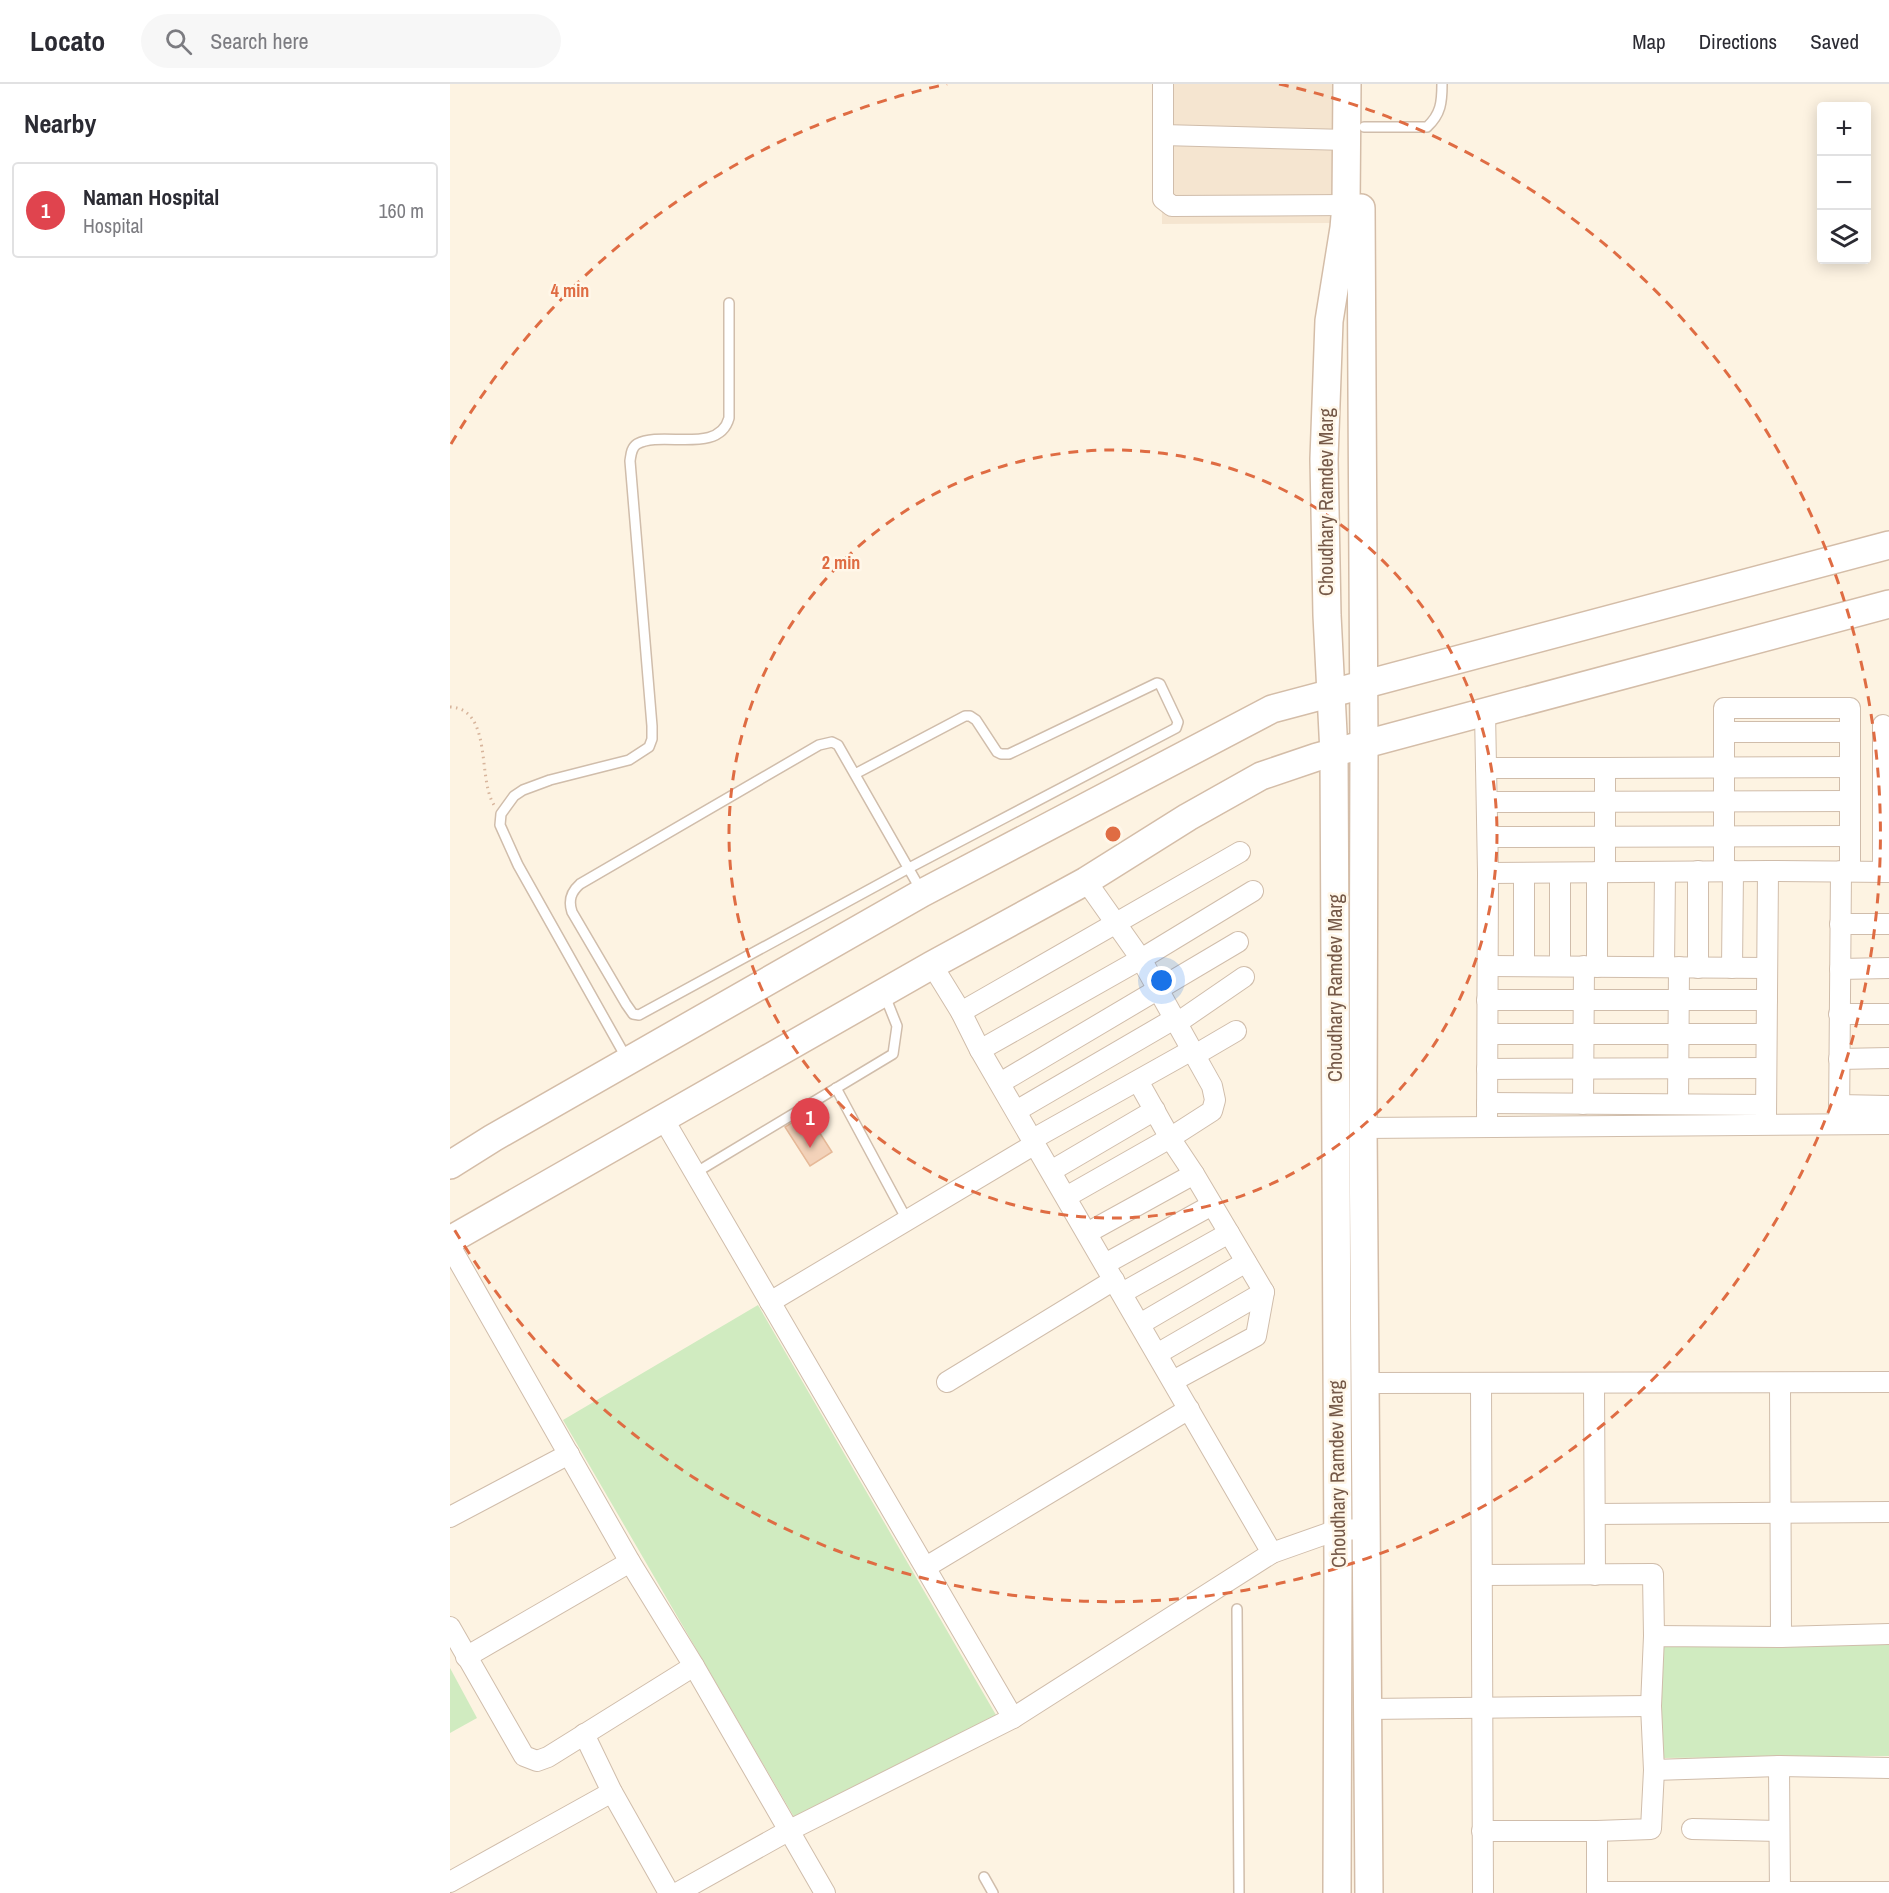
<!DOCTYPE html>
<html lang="en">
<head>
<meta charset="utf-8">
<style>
	body { margin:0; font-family:"Archivo Narrow",sans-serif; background:#f7f7f7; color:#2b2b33 }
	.controls { position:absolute; right:18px; top:18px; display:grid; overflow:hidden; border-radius:6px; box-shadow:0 3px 15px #0003 }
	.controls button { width:54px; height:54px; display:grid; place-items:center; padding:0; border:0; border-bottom:2px solid #e1e1e2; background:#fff; color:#2b2b33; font:30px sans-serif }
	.you { position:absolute; left:712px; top:897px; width:21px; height:21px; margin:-15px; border:4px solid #fff; border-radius:50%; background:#1a73e8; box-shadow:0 0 0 9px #1a73e833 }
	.badge { display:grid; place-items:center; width:39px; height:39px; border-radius:50%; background:#b45309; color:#fff; font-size:20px; font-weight:700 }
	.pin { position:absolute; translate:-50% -50px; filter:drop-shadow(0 2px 3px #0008) }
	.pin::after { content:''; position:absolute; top:32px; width:21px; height:18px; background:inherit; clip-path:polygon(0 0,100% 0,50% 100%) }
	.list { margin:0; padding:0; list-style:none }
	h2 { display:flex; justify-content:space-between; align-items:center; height:78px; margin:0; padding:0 24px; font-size:26px }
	h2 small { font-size:20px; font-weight:400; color:#7c7c81 }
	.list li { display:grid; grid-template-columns:39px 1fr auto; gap:18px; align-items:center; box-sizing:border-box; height:96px; margin:0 12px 12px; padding:0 12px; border:2px solid #e1e1e2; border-radius:6px }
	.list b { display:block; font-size:22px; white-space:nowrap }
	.list p { margin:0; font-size:20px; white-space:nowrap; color:#7c7c81 }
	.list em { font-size:20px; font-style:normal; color:#7c7c81 }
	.icon { flex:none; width:33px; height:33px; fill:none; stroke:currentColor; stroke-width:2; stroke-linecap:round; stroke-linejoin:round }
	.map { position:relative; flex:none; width:1439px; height:1809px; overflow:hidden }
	header { display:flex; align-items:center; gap:36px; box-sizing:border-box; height:84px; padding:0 30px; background:#fff; border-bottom:2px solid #e1e1e2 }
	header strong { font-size:28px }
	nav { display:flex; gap:33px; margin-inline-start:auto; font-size:21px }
	.search { width:420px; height:54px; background:#f7f7f7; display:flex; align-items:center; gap:15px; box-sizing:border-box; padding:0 21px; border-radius:33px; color:#7c7c81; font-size:22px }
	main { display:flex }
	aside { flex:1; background:#fff }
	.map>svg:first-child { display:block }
</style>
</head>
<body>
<header>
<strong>Locato</strong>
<div class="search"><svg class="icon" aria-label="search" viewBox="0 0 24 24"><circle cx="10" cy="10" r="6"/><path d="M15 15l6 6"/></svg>Search here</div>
<nav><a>Map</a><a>Directions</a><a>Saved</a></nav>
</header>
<main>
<aside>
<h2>Nearby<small></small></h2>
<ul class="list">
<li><span class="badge" style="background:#e0444e">1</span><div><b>Naman Hospital</b><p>Hospital</p></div><em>160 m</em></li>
</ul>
</aside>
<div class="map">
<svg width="1439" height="1809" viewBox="0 0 1439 1809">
	<rect width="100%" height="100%" fill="#fdf3e2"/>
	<polygon fill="#f5e5d0" points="711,0 882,0 882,139 712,140"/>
	<g fill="#d0ebc0">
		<polygon points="308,1221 546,1631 351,1745 113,1336"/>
		<polygon points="1439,1558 1439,1672 1206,1674 1205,1561"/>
		<polygon points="0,1584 27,1634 0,1649"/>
	</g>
	<polygon fill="#f3d2b9" stroke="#e6b998" stroke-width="1.5" points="357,1029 382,1068 360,1082 335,1043"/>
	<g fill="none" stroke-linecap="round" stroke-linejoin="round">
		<defs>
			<g id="lane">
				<path d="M914 43H977C991 30 992 18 992 0"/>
				<path d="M405 690 515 632H520L526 636 547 668 551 670H559L707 599 710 600 728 638 726 644 459 784 189 931 183 930 176 920 122 828C118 816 121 808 130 800L369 661 382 658 388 661 472 808"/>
				<path d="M177 975 68 781 50 741 51 730 64 712 73 706 100 696 179 676 199 663 202 655V642L180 377C181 371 181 364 187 360 212 346 269 371 279 334V219"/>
				<polyline points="386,1004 457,1136"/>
				<polyline points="245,1089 443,970 447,942 435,912"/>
				<polyline points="787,1525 789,1809"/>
				<polyline points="534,1793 543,1809"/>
			</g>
			<g id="street">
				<polyline points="713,0 713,115 722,122 896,121"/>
				<polyline points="713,51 897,56"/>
				<polyline points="1035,628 1038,789 1037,1043"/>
				<polyline points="1433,641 1433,788"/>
				<polyline points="1274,648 1400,648"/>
				<polyline points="1036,684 1155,684 1155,788"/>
				<polyline points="1155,684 1400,683"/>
				<polyline points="1037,718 1400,717"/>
				<polyline points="1038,753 1400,752"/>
				<polyline points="1274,787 1274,624 1400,624 1400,787"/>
				<polyline points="1147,788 1147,883"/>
				<polyline points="1038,789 1318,787 1439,788"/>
				<polyline points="1074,789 1074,882"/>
				<polyline points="1390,840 1439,840"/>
				<polyline points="482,881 511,928 530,966 822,1469"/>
				<polyline points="1038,882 1317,884"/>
				<polyline points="1110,882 1110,789"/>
				<polyline points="1214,883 1215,788"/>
				<polyline points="1248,884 1248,787"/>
				<polyline points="1282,884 1283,787"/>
				<polyline points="1390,885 1439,884"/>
				<polyline points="1037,916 1317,916"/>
				<polyline points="511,928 790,768"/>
				<polyline points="1389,930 1439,930"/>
				<polyline points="727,939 794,893"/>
				<polyline points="1038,950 1316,950"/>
				<polyline points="530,966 691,875 803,807"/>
				<polyline points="745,971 786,947"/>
				<polyline points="1389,975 1439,974"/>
				<polyline points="1037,985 1316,984"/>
				<polyline points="688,997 720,1054 744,1090 814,1208 806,1252 723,1297"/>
				<polyline points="550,999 788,858"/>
				<polyline points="1037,1019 1316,1021"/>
				<polyline points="1133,1020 1134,882"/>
				<polyline points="1228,1020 1229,883"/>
				<polyline points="1389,1021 1439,1022"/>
				<polyline points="566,1027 724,935"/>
				<polyline points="1316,1033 1318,787"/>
				<polyline points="214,1036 563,1634"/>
				<polyline points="1389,1040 1391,787"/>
				<polyline points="913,1044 1439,1040"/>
				<polyline points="583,1055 742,966"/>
				<polyline points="601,1087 705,1026"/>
				<polyline points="616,1113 720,1054 762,1027 765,1016 762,1002 691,875 636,797"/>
				<polyline points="637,1149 744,1090"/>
				<polyline points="0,1162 180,1478 244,1582 375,1809"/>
				<polyline points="655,1180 762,1121"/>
				<polyline points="672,1209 779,1149"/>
				<polyline points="320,1218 585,1060"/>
				<polyline points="690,1240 796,1178"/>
				<polyline points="707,1270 814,1208"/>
				<polyline points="497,1298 664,1196"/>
				<polyline points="915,1299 1439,1298"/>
				<polyline points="1031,1299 1033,1809"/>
				<polyline points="1144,1299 1145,1491"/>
				<polyline points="1330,1299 1331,1553"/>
				<polyline points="1145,1430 1439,1428"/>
				<polyline points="0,1433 119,1370"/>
				<polyline points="476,1483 739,1325"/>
				<polyline points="1032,1491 1203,1490 1204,1552"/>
				<polyline points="0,1543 74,1672 87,1677 98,1673 244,1582"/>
				<polyline points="1439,1550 1331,1553 1204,1552 1201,1622 1204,1686 1329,1682 1439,1684"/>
				<polyline points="16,1573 180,1478"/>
				<polyline points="918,1625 1201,1622"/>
				<polyline points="134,1650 162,1708 219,1809"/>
				<polyline points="1329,1682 1330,1809"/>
				<polyline points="1242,1745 1329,1747"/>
				<polyline points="1032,1747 1147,1747 1201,1745 1204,1686"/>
				<polyline points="0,1798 162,1708"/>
				<polyline points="1147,1808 1439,1808"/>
				<polyline points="227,1809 338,1747 563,1634 822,1469 887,1446 916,1445"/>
				<polyline points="1147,1809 1147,1747"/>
			</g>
			<g id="secondary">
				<polyline points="911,124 914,661 913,1044 919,1809"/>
				<polyline points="0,1081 43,1054 472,809 822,625 1439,461"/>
				<polyline points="0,1156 482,881 636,797 738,733 811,692 867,673 1439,520"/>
				<polyline points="887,1809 888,1480 884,669 877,531 874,375 879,237 894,144 896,121 897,0"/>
			</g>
		</defs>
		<use href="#lane" stroke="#d0bdab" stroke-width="12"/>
		<use href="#street" stroke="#d0bdab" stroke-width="22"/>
		<use href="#secondary" stroke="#d4bda8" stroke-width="30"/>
		<path stroke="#d8b59c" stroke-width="3" stroke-dasharray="1.5 4.5" stroke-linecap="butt" d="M0 623C43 625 27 694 44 721"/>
		<use href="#lane" stroke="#fff" stroke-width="9"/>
		<use href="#street" stroke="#fff" stroke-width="20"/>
		<use href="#secondary" stroke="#fff" stroke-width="27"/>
	</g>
	<g fill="none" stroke="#df6c43" stroke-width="3" stroke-dasharray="10 8">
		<circle cx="663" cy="750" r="384"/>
		<path d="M1 360A768 768 0 0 1 497 0M829 0A768 768 0 1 1 1 1140"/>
	</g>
	<g text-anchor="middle" stroke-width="5" stroke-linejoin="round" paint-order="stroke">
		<g font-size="20" fill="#755948" stroke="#fff7e9">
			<text transform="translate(876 418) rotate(-90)" y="7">Choudhary Ramdev Marg</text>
			<text transform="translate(885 904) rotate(-90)" y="7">Choudhary Ramdev Marg</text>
			<text transform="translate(887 1390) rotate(-91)" y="7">Choudhary Ramdev Marg</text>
		</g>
	</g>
	<circle cx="663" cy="750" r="9" fill="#df6c43" stroke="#fff7e9" stroke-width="3"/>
	<g font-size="18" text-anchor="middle" font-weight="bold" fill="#df6c43" stroke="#fff7e9" stroke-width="5" stroke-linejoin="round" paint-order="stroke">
		<text x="120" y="213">4 min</text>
		<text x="391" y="485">2 min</text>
	</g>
</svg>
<div class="controls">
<button>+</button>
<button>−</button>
<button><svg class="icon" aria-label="layers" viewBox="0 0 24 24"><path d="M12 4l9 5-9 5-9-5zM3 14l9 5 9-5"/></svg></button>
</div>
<div class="you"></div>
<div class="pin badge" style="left:360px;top:1064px;background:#e0444e">1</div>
</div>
</main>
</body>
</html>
